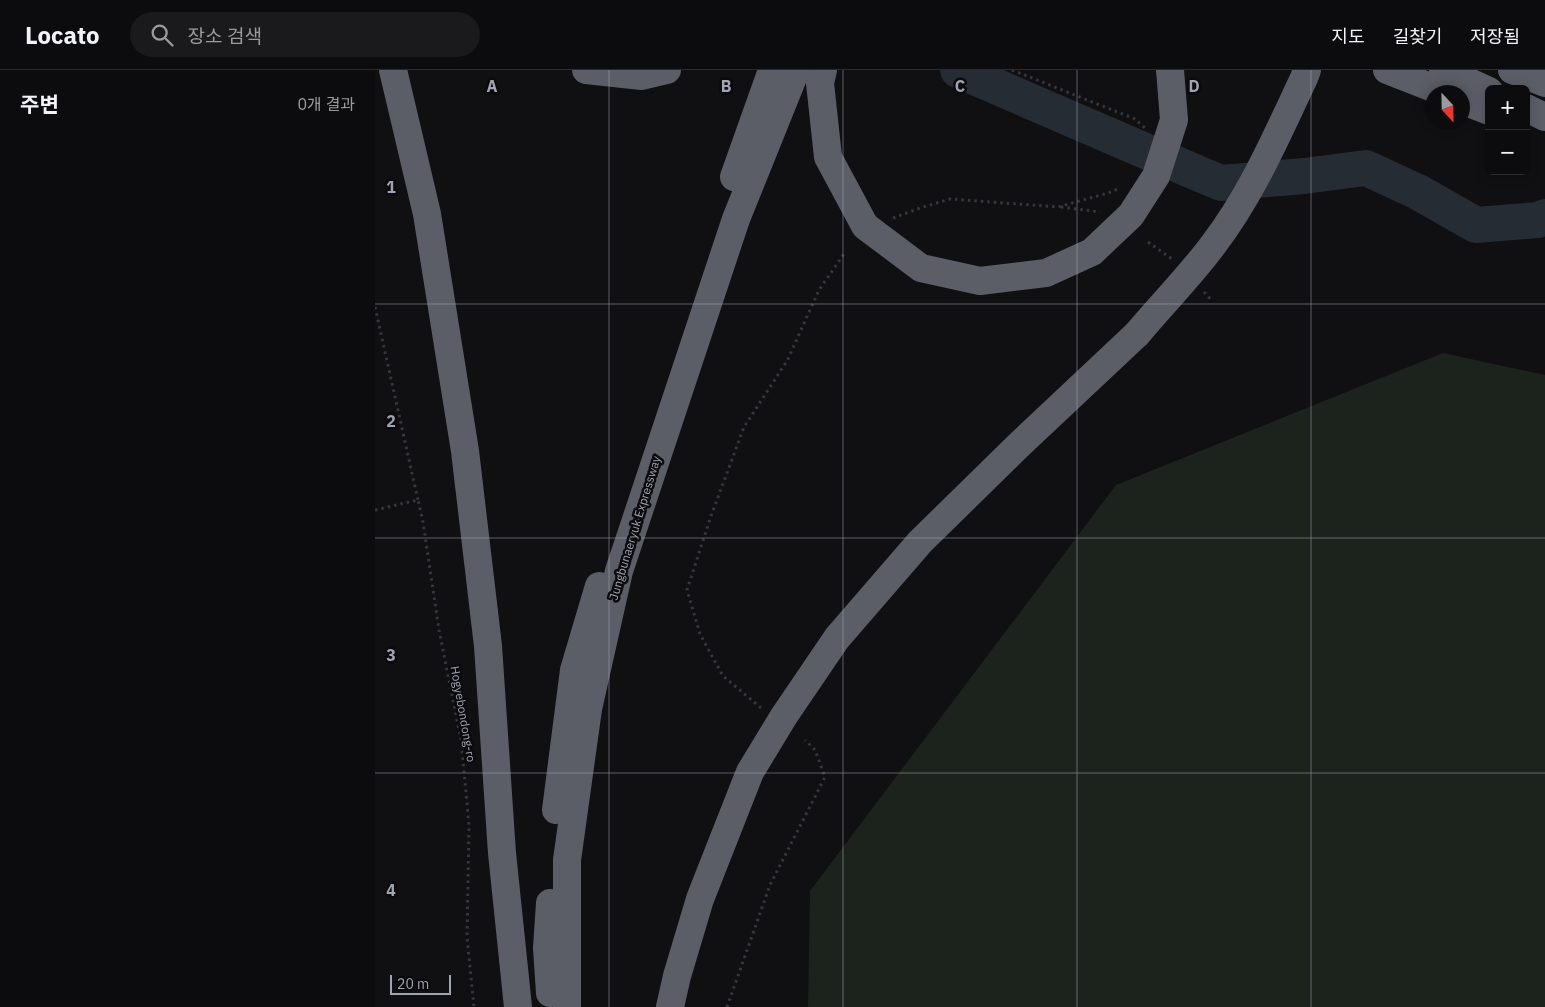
<!DOCTYPE html>
<html lang="ko">
<head>
<meta charset="utf-8">
<style>
	body { margin:0; font-family:"IBM Plex Sans","Noto Sans KR",sans-serif; background:#1a191b; color:#f1f3f6 }
	.controls { position:absolute; right:15px; top:15px; display:grid; overflow:hidden; border-radius:8px; box-shadow:0 2px 12px #0003 }
	.controls button { width:45px; height:45px; display:grid; place-items:center; padding:0; border:0; border-bottom:1px solid #2c2b2e; background:#0c0b0d; color:#f1f3f6; font:25px sans-serif }
	.compass { position:absolute; left:1050px; top:15px; width:45px; height:45px; border-radius:50%; background:#0c0b0d; box-shadow:0 2px 12px #0003; rotate:158deg }
	.scale { position:absolute; left:15px; bottom:12px; width:61px; box-sizing:border-box; padding-left:5px; border:2px solid #a0a3b2; border-top:0; font-size:14px; line-height:18px; white-space:nowrap; color:#a0a3b2; -webkit-text-stroke:4px #0b0a0c; paint-order:stroke }
	.list { margin:0; padding:0; list-style:none }
	h2 { display:flex; justify-content:space-between; align-items:center; height:65px; margin:0; padding:0 20px; font-size:21px }
	h2 small { font-size:16px; font-weight:400; color:#9a9b9d }
	.icon { flex:none; width:28px; height:28px; fill:none; stroke:currentColor; stroke-width:2; stroke-linecap:round; stroke-linejoin:round }
	.map { position:relative; flex:none; width:1170px; height:937px; overflow:hidden }
	header { display:flex; align-items:center; gap:30px; box-sizing:border-box; height:70px; padding:0 25px; background:#0c0b0d; border-bottom:1px solid #2c2b2e }
	header strong { font-size:24px }
	nav { display:flex; gap:28px; margin-inline-start:auto; font-size:18px }
	.search { width:350px; height:45px; background:#1a191b; display:flex; align-items:center; gap:12px; box-sizing:border-box; padding:0 18px; border-radius:28px; color:#9a9b9d; font-size:19px }
	main { display:flex }
	aside { flex:1; background:#0c0b0d }
	.map>svg:first-child { display:block }
</style>
</head>
<body>
<header>
<strong>Locato</strong>
<div class="search"><svg class="icon" aria-label="search" viewBox="0 0 24 24"><circle cx="10" cy="10" r="6"/><path d="M15 15l6 6"/></svg>장소 검색</div>
<nav><a>지도</a><a>길찾기</a><a>저장됨</a></nav>
</header>
<main>
<aside>
<h2>주변<small>0개 결과</small></h2>
<ul class="list">
</ul>
</aside>
<div class="map">
<svg width="1170" height="937" viewBox="0 0 1170 937">
	<rect width="100%" height="100%" fill="#100f11"/>
	<polygon fill="#1c231d" points="1068,283 1170,305 1170,937 433,937 435,821 741,415"/>
	<g fill="none" stroke-linecap="round" stroke-linejoin="round">
		<polyline stroke="#262c34" stroke-width="36" points="583,0 761,77 846,113 929,106 991,98 1043,122 1101,155 1163,150 1170,147"/>
		<g stroke="#36373d" stroke-width="3" stroke-dasharray="2.5 4" stroke-linecap="butt">
			<polyline points="637,0 760,49 771,59"/>
			<polyline points="686,137 725,142"/>
			<polyline points="518,148 545,138 575,129 683,137 733,123 743,119"/>
			<polyline points="773,172 797,189"/>
			<polyline points="829,222 837,231"/>
			<polyline points="0,237 43,430"/>
			<polyline points="0,440 43,430 48,452 64,560 86,670 94,755 92,867 99,937"/>
			<polyline points="386,638 348,606 325,564 312,520 336,446 369,357 412,291 444,220 471,181"/>
			<polyline points="352,937 395,815 450,707 440,680 430,670"/>
		</g>
		<g stroke="#5c5e67" stroke-width="28">
			<polyline points="18,0 52,144 90,381 113,576 127,783 143,937"/>
			<polyline points="211,0 267,6 292,0"/>
			<polyline points="448,0 445,13 453,87 490,156 546,198 605,211 671,203 717,182 756,145 781,106 799,50 795,0"/>
			<polyline points="1012,0 1068,22"/>
			<polyline points="1068,0 1114,21"/>
			<polyline points="1137,0 1170,13"/>
			<polyline points="1088,31 1114,41"/>
			<polyline points="1151,38 1170,47"/>
			<polyline points="359,107 397,0"/>
			<polyline points="181,740 199,600 224,516"/>
			<polyline points="175,923 172,878 175,833"/>
			<polyline points="192,937 192,790 213,639 244,501 361,149 421,0"/>
			<polyline points="295,937 302,906 325,829 375,702 409,646 462,568 545,472 645,374 762,264"/>
		</g>
		<path stroke="#5c5e67" stroke-width="28" d="M762 264C787 234 815 206 838 175 877 124 902 65 929 8L932 0"/>
	</g>
	<path fill="none" stroke="#a0a3b2" stroke-width="1" stroke-opacity="0.55" d="M234 0V937M468 0V937M702 0V937M936 0V937M0 234H1170M0 468H1170M0 703H1170"/>
	<g text-anchor="middle" stroke-width="5" stroke-linejoin="round" paint-order="stroke">
		<g font-size="12" fill="#a0a3b2" stroke="#0b0a0c">
			<text transform="translate(260 458) rotate(-73)" y="4">Jungbunaeryuk Expressway</text>
			<text transform="translate(88 644) rotate(80)" y="4">Hogyebondong-ro</text>
		</g>
	</g>
	<g font-size="16" text-anchor="middle" font-weight="bold" fill="#a0a3b2" stroke="#0b0a0c" stroke-width="5" stroke-linejoin="round" paint-order="stroke">
		<text x="117" y="22">A</text>
		<text x="351" y="22">B</text>
		<text x="585" y="22">C</text>
		<text x="819" y="22">D</text>
		<text x="16" y="123">1</text>
		<text x="16" y="357">2</text>
		<text x="16" y="591">3</text>
		<text x="16" y="826">4</text>
	</g>
</svg>
<div class="controls">
<button>+</button>
<button>−</button>
</div>
<svg class="compass" viewBox="-18 -18 36 36"><path d="M0-13l5 13h-10z" fill="#e53935"/><path d="M0 13l5-13h-10z" fill="#9a9b9d"/></svg>
<div class="scale">20 m</div>
</div>
</main>
</body>
</html>
